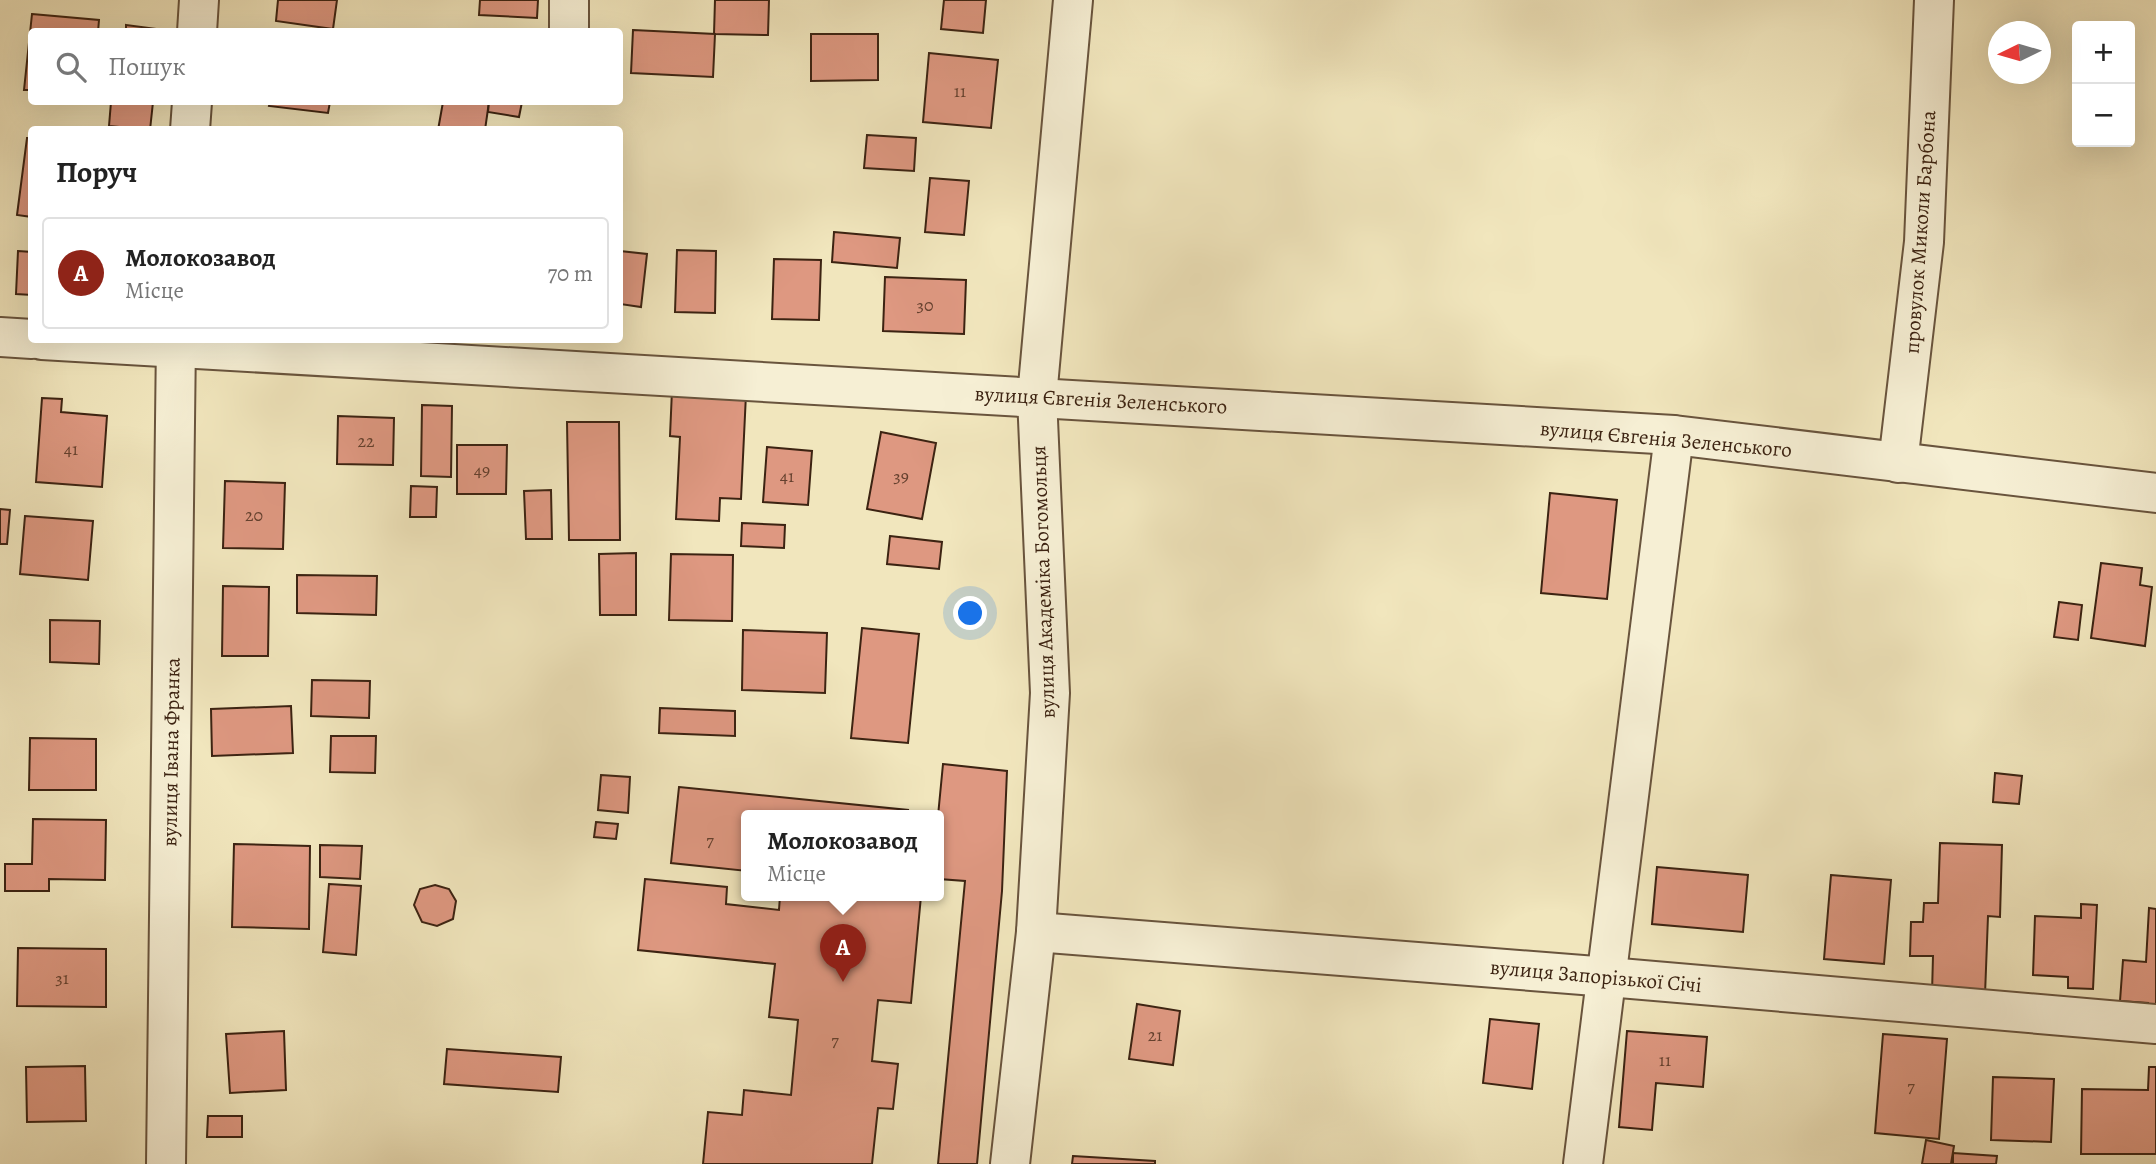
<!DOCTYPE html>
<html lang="uk">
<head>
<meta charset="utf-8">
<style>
	body { margin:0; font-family:Alegreya,serif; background:#f2f2f2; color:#222 }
	.controls { position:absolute; right:21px; top:21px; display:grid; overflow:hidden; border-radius:7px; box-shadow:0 7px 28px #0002 }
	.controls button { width:63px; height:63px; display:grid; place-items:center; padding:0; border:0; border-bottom:2px solid #e0e0e0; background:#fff; color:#222; font:35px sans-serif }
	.compass { position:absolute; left:1988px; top:21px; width:63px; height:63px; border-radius:50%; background:#fff; box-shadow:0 7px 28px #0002; rotate:265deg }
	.you { position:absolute; left:971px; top:614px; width:24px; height:24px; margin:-18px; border:5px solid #fff; border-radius:50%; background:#1a73e8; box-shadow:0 0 0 10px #1a73e833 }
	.badge { display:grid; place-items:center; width:46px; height:46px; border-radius:50%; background:#8f2418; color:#fff; font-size:23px; font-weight:700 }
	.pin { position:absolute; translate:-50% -58px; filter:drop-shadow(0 2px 4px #0008) }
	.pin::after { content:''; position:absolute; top:37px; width:24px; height:21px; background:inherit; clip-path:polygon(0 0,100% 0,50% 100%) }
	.popup { position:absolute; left:741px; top:810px; width:203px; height:91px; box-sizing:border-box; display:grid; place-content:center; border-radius:7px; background:#fff; filter:drop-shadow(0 2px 5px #0005); font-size:23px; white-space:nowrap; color:#767676 }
	.popup b { font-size:26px; color:#222 }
	.popup::after { content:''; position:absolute; left:50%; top:100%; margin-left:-14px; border:14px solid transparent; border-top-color:#fff }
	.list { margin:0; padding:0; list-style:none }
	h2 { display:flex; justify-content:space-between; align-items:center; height:91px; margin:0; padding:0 28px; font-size:30px }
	h2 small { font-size:23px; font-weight:400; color:#767676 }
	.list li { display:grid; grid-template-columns:46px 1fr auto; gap:21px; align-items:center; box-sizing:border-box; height:112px; margin:0 14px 14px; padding:0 14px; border:2px solid #e0e0e0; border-radius:7px }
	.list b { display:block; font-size:26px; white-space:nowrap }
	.list p { margin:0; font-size:23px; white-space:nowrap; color:#767676 }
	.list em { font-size:23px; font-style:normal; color:#767676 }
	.icon { flex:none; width:38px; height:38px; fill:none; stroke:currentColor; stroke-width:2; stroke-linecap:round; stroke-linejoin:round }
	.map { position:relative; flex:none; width:2156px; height:1164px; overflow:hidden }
	.search { position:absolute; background:#fff; box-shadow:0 7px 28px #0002; left:28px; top:28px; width:595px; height:77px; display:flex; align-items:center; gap:18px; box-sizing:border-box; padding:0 24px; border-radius:7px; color:#767676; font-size:26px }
	.panel { position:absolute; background:#fff; box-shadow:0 7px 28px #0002; left:28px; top:126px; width:595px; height:217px; border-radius:7px }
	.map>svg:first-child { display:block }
</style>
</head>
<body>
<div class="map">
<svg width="2156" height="1164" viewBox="0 0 2156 1164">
	<rect width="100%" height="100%" fill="#f1e6bd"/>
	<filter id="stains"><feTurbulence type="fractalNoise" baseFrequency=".00286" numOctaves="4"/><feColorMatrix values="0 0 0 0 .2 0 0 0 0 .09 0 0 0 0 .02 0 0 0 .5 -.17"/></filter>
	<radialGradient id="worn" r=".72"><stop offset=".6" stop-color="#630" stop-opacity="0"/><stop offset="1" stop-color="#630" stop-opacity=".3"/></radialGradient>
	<g fill="#de9881" stroke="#3c2312" stroke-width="2">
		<polygon points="278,0 337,0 333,29 276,21"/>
		<polygon points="480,0 538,0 537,18 479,15"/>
		<polygon points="715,0 769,0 768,35 714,34"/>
		<polygon points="944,0 986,0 983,33 941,29"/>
		<polygon points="32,14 99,20 98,32 32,32 32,90 24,90"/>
		<polygon points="126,25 157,29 156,32 126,32"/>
		<polygon points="633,30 715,34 713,77 631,73"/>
		<polygon points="811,34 878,34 878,80 811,81"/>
		<polygon points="929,53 998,60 991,128 923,122"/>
		<polygon points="111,102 153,102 150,130 109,126"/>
		<polygon points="270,102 330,102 328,113 269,106"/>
		<polygon points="443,102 489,102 485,130 438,130"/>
		<polygon points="489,102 522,102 519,117 488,112"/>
		<polygon points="867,135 916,138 914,171 864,168"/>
		<polygon points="27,138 32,138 32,217 17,215"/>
		<polygon points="930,178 969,181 964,235 925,232"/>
		<polygon points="834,232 900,238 897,268 832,262"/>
		<polygon points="677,250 716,251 715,313 675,312"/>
		<polygon points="18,251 32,252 32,295 16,294"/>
		<polygon points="620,251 647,254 641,307 620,304"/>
		<polygon points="774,259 821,260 819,320 772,319"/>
		<polygon points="885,277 966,280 964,334 883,331"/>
		<polygon points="672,390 746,394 741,499 720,498 719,521 676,519 680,437 670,436"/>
		<polygon points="42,398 62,399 61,412 107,416 102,487 36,482"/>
		<polygon points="422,405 452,406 451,477 421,476"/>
		<polygon points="338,416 394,418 393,465 337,464"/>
		<polygon points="567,422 619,422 620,540 569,540"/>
		<polygon points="881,432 936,443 922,519 867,509"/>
		<polygon points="457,445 507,445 506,494 457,494"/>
		<polygon points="767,447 812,451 808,505 763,502"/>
		<polygon points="225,481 285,483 283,549 223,548"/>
		<polygon points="411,486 437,487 436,517 410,517"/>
		<polygon points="551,490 552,539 526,539 524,491"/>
		<polygon points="1550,493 1617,500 1607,599 1541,593"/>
		<polygon points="0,509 10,510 7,544 0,544"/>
		<polygon points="25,516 93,521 88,580 20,574"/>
		<polygon points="742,523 785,525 784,548 741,546"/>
		<polygon points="890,536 942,542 939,569 887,564"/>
		<polygon points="636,553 636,615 600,615 599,554"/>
		<polygon points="671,554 733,555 732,621 669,620"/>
		<polygon points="2101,563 2142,568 2140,585 2152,587 2145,646 2091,638"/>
		<polygon points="297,575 377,576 376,615 297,613"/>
		<polygon points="223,586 269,587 268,656 222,656"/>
		<polygon points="2059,602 2082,605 2078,640 2054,637"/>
		<polygon points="50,620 100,621 99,664 50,662"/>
		<polygon points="862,628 919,634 908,743 851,738"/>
		<polygon points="743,630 827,633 825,693 742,690"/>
		<polygon points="312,680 370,681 369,718 311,716"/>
		<polygon points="291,706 293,753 212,756 211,709"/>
		<polygon points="660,708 735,711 735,736 659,733"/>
		<polygon points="331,736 376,736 375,773 330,772"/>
		<polygon points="30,738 96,739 96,790 29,790"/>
		<polygon points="943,764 1007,771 1002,891 977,1164 938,1164 965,881 939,879 938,816"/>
		<polygon points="1995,773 2022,776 2019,804 1993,802"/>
		<polygon points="601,775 630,777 628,813 598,810"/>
		<polygon points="679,787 908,810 907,816 747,816 747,871 671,863"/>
		<polygon points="33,819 106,820 105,880 49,879 49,891 5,891 5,864 32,864"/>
		<polygon points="596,822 618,824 616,839 594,837"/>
		<polygon points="1940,843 2002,845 2000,917 1988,916 1985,995 1932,993 1933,956 1910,956 1911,922 1923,922 1924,903 1938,903"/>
		<polygon points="234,844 310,846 309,929 232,927"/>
		<polygon points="320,845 362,846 360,879 320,877"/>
		<polygon points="1657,867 1748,875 1743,932 1652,924"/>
		<polygon points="1831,875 1891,880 1884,964 1824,959"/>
		<polygon points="645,879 727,887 726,904 779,910 780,896 921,896 911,1003 878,1000 872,1061 898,1064 893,1109 878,1108 872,1164 703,1164 708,1112 742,1115 744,1090 791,1095 798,1020 769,1017 775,964 638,950"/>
		<polygon points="329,884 361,886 356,955 323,952"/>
		<polygon points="435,885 449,889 456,901 453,919 437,926 422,922 414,905 420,889"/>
		<polygon points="2081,904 2097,905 2093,989 2068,988 2068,977 2033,975 2035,916 2081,918"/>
		<polygon points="2149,908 2156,909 2156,1008 2148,1007 2148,1003 2120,1001 2123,960 2146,962"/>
		<polygon points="18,948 106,949 106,1007 17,1006"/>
		<polygon points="1137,1004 1180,1011 1173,1065 1129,1059"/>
		<polygon points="1490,1019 1539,1024 1532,1089 1483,1083"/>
		<polygon points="284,1031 286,1090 230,1093 226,1034"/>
		<polygon points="1627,1031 1707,1037 1703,1087 1656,1083 1652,1130 1619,1127"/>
		<polygon points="1883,1034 1947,1039 1939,1139 1875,1133"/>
		<polygon points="447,1049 561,1057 558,1092 444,1084"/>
		<polygon points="85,1066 86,1121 27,1122 26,1067"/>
		<polygon points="2149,1067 2156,1067 2156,1154 2081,1154 2082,1089 2148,1090"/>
		<polygon points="1993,1077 2054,1079 2051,1142 1991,1140"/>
		<polygon points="208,1116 242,1116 242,1137 207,1137"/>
		<polygon points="1926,1140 1954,1146 1951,1164 1922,1164"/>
		<polygon points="1953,1153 1997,1156 1996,1164 1953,1164"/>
		<polygon points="1073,1156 1155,1161 1155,1164 1072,1164"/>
	</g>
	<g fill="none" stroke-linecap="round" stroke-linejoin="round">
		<defs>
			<g id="minor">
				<polyline points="197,32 199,0"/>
				<polyline points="569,32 569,0"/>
				<polyline points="190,130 192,102"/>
				<polyline points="0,337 32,339"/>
				<polyline points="42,340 1674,435 2156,493"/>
				<polyline points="1898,463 1924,242 1934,0"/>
				<polyline points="1036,932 1608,977 2156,1024"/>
				<polyline points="166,1164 176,340"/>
				<polyline points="1010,1164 1036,932 1050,693 1037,397 1073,0"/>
				<polyline points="1583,1164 1674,435"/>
			</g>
		</defs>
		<use href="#minor" stroke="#69543d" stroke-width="42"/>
		<use href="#minor" stroke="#f6efd4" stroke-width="38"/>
	</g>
	<g text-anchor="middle" stroke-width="6" stroke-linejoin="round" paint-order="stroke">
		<g font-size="18" fill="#64402e">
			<text x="960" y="97">11</text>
			<text x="925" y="311">30</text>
			<text x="366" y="447">22</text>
			<text x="71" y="455">41</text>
			<text x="482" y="476">49</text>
			<text x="787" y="482">41</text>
			<text x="901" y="482">39</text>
			<text x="254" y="521">20</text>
			<text x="710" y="846">7</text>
			<text x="62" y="984">31</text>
			<text x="1155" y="1041">21</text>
			<text x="835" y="1046">7</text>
			<text x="1665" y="1066">11</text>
			<text x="1911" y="1092">7</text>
		</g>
		<g font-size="21" fill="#3c2312" stroke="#f6efd4">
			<text transform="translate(1920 232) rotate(-86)" y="7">провулок Миколи Барбона</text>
			<text transform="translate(1101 400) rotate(3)" y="7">вулиця Євгенія Зеленського</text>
			<text transform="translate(1666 439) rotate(5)" y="7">вулиця Євгенія Зеленського</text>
			<text transform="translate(1043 582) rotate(-92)" y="7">вулиця Академіка Богомольця</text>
			<text transform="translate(171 752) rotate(-89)" y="7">вулиця Івана Франка</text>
			<text transform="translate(1596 976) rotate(5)" y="7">вулиця Запорізької Січі</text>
		</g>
	</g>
	<rect width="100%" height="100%" filter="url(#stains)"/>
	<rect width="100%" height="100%" fill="url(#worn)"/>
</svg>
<div class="controls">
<button>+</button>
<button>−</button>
</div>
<svg class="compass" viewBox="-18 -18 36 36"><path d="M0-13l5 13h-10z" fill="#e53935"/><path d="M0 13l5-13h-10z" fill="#767676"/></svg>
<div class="you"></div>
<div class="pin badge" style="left:843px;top:982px">A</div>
<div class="popup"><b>Молокозавод</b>Місце</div>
<div class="search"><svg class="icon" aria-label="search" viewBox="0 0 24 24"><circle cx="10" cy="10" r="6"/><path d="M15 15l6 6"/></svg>Пошук</div>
<section class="panel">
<h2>Поруч<small></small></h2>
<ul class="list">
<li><span class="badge">A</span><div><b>Молокозавод</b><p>Місце</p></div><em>70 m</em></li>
</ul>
</section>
</div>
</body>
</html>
